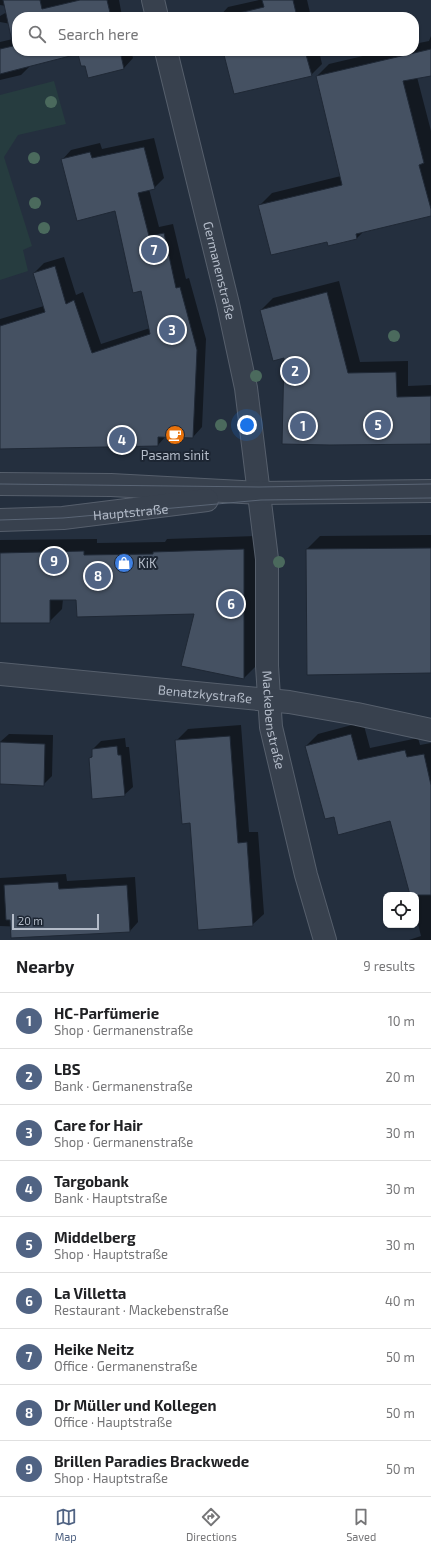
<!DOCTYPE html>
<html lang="en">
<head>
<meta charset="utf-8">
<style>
	body { margin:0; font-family:"Exo 2",sans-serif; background:#f6f6f6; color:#202124 }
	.controls { position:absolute; right:12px; bottom:12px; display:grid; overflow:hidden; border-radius:8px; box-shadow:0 1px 3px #0004 }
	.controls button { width:36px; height:36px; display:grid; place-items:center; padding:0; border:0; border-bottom:1px solid #e0e0e0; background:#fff; color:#202124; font:20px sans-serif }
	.scale { position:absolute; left:12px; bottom:10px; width:87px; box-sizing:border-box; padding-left:4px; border:2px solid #b4bcc9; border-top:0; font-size:11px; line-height:14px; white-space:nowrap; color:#b4bcc9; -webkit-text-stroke:3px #1d2633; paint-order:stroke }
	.you { position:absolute; left:247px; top:425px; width:14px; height:14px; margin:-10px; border:3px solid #fff; border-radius:50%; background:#1a73e8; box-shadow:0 0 0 6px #1a73e833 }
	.badge { display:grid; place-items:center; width:26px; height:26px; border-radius:50%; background:#506383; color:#fff; font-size:13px; font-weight:700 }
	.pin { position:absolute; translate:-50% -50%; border:2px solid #fff; box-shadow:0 1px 4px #0006 }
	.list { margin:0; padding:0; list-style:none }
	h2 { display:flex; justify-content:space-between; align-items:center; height:52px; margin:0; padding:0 16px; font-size:17px }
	h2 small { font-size:13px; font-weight:400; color:#757577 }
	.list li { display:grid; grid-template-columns:26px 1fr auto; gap:12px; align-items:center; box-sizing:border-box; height:56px; padding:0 16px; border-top:1px solid #e0e0e0 }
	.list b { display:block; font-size:15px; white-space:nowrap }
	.list p { margin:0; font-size:13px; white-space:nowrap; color:#757577 }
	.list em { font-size:13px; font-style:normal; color:#757577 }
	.icon { flex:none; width:22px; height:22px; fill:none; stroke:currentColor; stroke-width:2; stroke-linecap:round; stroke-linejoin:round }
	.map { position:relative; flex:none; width:431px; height:940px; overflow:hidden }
	.search { position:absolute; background:#fff; box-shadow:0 1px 3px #0004; left:12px; right:12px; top:12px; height:44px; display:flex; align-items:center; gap:10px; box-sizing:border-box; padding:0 14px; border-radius:16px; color:#757577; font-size:15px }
	.sheet { height:556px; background:#fff }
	nav { display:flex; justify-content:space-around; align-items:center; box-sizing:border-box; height:56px; border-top:1px solid #e0e0e0; background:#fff; font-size:11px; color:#757577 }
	nav a { display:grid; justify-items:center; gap:2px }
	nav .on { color:#506383 }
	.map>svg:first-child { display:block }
</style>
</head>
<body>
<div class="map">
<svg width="431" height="940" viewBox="0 0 431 940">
	<rect width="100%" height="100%" fill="#242f3e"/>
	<polygon fill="#263c3f" points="54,81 66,124 18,135 4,157 32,246 23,250 28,271 0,280 0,95"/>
	<g fill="#0007">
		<polygon points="0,0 119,0 122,16 138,13 139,17 17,17 17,25 0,22 0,16 7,12 6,6 0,5"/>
		<polygon points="259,0 307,0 311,17 219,17 228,7"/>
		<polygon points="431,36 431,75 417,77 431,131 431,214 364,231 357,238 327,241 259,206 272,193 341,176 317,76 329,64 384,51 414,51 414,44 429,41"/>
		<polygon points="17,38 17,51 131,51 133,58 124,68 85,65 79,53 30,66 21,75 0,80 0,42"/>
		<polygon points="224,51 319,51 322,64 311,75"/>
		<polygon points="154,138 164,178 154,188 149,189 159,227 173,224 186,279 189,278 206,339 202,427 193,437 166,436 158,445 0,447 0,319 44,306 34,273 44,263 64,257 76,295 83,292 101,344 150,328 141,290 116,210 62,160 71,150 100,143 102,149"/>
		<polygon points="339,281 360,362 408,361 408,386 431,385 431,442 285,357 261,310 273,298"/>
		<polygon points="431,535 431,672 307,549 320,536"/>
		<polygon points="257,536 257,665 244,678 182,666 196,613 77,599 63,599 62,609 49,622 0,622 0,540 97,539 97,543 165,542 167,539"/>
		<polygon points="363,722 370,748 418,738 420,745 431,743 431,940 409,940 421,936 416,916 416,895 411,895 391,820 334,816 306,746 318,734"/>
		<polygon points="241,725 249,832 258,832 264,914 252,925 176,741 188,729"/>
		<polygon points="9,734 53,735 52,776 43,785 0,783 0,742"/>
		<polygon points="125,738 126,747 129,747 133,787 124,795 90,758 93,755 93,749 101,741"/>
		<polygon points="66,874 67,881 135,877 138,922 130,931 0,926 0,878"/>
	</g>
	<g fill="#455162" stroke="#1f2835">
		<polygon points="3,0 40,0 42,9 80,0 107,0 111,17 17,17 17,51 120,51 124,69 88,78 85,66 81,66 78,54 0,74 0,49 13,46"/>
		<polygon points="262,0 293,0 297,17 222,17 264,7"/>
		<polygon points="431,49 431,76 403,81 424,163 419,165 431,209 431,216 356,234 357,239 328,246 327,242 271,255 258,205 342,185 316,76"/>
		<polygon points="223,51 305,51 312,76 234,94"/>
		<polygon points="144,147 155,189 138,193 149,236 164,233 176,288 180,287 197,350 193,438 158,437 158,446 0,449 0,326 45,312 33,273 55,266 66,304 74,300 92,353 150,334 141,291 133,293 115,211 77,221 61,159 90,152 92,158"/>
		<polygon points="327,292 348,373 396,372 397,397 431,396 431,444 330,445 282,444 284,358 273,361 260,310"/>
		<polygon points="431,548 431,673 307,675 306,549"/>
		<polygon points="244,549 244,679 181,666 194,614 77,617 76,600 50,600 50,623 0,623 0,553 84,551 84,555 153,554 153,552"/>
		<polygon points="351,734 358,760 405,750 407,757 424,754 431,785 431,895 410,895 390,821 338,835 334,817 325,819 305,746"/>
		<polygon points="230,736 238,843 247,842 253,926 198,930 190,823 182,824 175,740"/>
		<polygon points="0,742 45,744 44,786 0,784"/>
		<polygon points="117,746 118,755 121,755 125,796 92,799 89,758 92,757 92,749"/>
		<polygon points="58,882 59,889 127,885 130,932 11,938 10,920 6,920 4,885"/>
	</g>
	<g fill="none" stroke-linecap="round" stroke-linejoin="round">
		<defs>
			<g id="minor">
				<polyline points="153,0 157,17"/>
				<path id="s1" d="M166 51 228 304 246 388 267 559V666L271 727 306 875 325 940"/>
				<polyline points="0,484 111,485 260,493 431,491"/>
				<polyline points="0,520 63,518 207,500"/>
				<path id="s2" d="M0 674 289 702 357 714 431 730"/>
			</g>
		</defs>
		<use href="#minor" stroke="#565f6c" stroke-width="24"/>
		<use href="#minor" stroke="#38414e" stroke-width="22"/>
		<g stroke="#5a6575" stroke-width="1">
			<polyline points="0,484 259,487 431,484"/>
			<path id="s3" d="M0 520 63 518 261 500 431 498"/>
		</g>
	</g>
	<g fill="#4b6a5d">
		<circle cx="51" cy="102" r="6"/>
		<circle cx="34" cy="158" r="6"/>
		<circle cx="35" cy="203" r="6"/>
		<circle cx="44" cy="228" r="6"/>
		<circle cx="394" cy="336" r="6"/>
		<circle cx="256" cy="376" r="6"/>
		<circle cx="221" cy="425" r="6"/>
		<circle cx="279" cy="562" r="6"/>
	</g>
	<defs>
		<symbol id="cafe-disc" viewBox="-11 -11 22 22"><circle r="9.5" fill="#e8710a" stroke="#1d2633"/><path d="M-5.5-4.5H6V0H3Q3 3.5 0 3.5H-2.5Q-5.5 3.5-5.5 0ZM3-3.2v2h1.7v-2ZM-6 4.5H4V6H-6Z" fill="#fff"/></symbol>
		<symbol id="shop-disc" viewBox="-11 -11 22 22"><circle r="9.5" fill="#3f7fe0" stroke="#1d2633"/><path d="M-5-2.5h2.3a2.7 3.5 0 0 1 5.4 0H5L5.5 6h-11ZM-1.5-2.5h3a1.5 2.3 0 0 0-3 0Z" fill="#fff"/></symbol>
	</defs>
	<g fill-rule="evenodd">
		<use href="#cafe-disc" x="164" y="424" width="22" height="22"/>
		<use href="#shop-disc" x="113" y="552" width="22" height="22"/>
	</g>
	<g text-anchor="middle" stroke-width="4" stroke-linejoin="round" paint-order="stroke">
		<g font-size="13" fill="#b4bcc9" stroke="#1d2633">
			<text dy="5" stroke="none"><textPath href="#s1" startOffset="226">Germanenstraße</textPath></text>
			<text dy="5" stroke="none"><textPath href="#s3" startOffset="131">Hauptstraße</textPath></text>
			<text dy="5" stroke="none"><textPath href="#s2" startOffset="206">Benatzkystraße</textPath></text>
			<text dy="5" stroke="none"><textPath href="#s1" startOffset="680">Mackebenstraße</textPath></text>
		</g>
		<g font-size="13" fill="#b4bcc9" stroke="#1d2633">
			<text x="175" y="460">Pasam sinit</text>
			<text x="138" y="568" text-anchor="start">KiK</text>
		</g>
	</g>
</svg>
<div class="controls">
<button><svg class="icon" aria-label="locate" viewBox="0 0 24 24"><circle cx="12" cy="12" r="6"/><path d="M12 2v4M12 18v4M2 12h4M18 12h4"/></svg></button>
</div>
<div class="scale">20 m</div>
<div class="you"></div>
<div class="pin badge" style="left:303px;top:426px">1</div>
<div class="pin badge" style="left:295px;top:371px">2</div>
<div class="pin badge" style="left:172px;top:330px">3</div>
<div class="pin badge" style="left:122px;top:440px">4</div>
<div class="pin badge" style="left:378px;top:425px">5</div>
<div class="pin badge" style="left:231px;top:604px">6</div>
<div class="pin badge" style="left:154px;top:250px">7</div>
<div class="pin badge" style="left:98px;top:576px">8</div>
<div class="pin badge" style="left:54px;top:561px">9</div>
<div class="search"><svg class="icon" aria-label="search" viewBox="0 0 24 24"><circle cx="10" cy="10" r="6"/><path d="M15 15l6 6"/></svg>Search here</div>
</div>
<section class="sheet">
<h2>Nearby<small>9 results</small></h2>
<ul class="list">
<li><span class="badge">1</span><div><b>HC-Parfümerie</b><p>Shop · Germanenstraße</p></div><em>10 m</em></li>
<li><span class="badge">2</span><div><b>LBS</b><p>Bank · Germanenstraße</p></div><em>20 m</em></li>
<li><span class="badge">3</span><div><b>Care for Hair</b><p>Shop · Germanenstraße</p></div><em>30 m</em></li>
<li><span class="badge">4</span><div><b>Targobank</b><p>Bank · Hauptstraße</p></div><em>30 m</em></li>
<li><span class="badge">5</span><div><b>Middelberg</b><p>Shop · Hauptstraße</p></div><em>30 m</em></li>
<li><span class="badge">6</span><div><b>La Villetta</b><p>Restaurant · Mackebenstraße</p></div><em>40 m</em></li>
<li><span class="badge">7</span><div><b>Heike Neitz</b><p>Office · Germanenstraße</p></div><em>50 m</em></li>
<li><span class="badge">8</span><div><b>Dr Müller und Kollegen</b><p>Office · Hauptstraße</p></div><em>50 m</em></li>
<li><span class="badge">9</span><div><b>Brillen Paradies Brackwede</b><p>Shop · Hauptstraße</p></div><em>50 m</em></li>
</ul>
</section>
<nav>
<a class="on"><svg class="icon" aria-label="map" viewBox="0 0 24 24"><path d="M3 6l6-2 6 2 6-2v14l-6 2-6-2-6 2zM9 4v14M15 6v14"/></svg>Map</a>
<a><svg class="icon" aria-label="directions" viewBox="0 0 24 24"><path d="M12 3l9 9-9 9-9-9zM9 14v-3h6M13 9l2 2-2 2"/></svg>Directions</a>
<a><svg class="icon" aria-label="saved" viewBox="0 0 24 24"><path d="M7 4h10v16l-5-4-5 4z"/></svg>Saved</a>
</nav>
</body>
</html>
